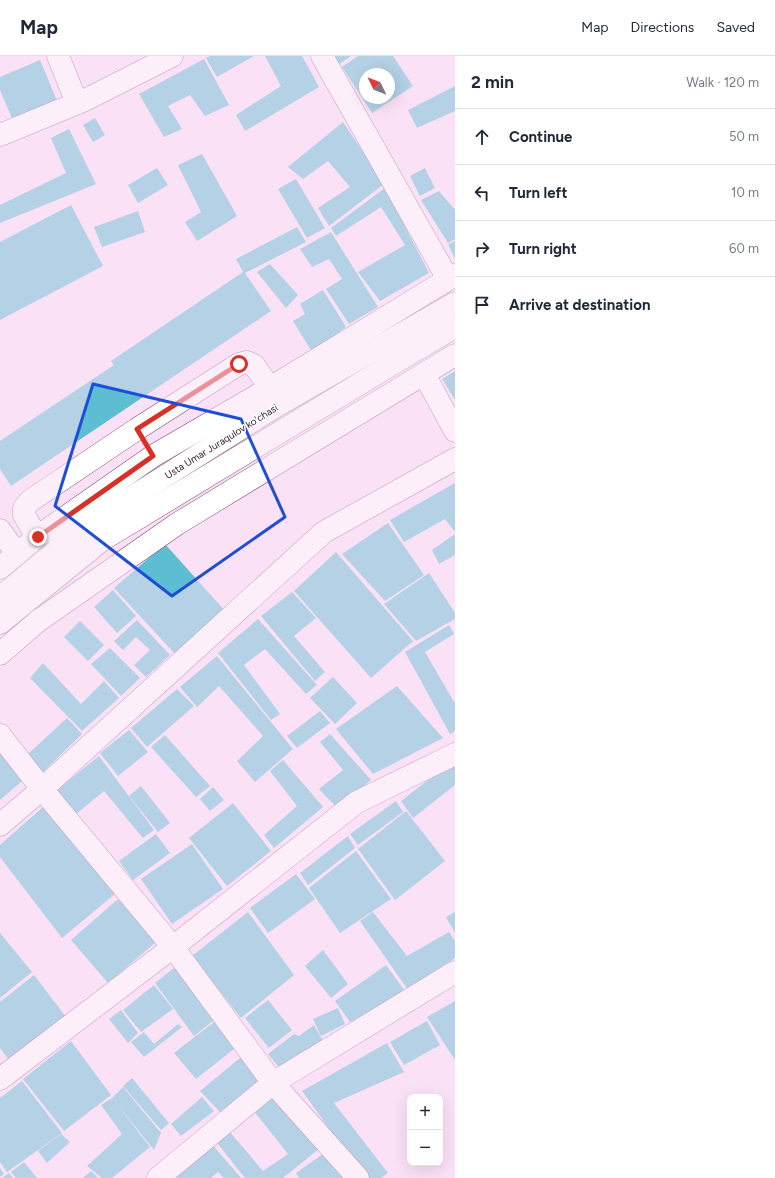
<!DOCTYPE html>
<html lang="en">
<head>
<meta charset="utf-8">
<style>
	body { margin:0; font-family:Figtree,sans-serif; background:#f2f2f3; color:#1f2937 }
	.controls { position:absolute; right:12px; bottom:12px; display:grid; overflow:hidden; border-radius:8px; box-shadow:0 4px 16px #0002 }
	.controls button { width:36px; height:36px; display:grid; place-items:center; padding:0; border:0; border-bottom:1px solid #e0e1e3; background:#fff; color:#1f2937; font:20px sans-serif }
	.compass { position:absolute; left:359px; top:12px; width:36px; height:36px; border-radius:50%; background:#fff; box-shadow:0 4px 16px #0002; rotate:313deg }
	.stop { position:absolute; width:12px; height:12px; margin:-9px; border:3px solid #d93025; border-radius:50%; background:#fff }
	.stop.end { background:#d93025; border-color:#fff; box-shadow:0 1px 4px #0008 }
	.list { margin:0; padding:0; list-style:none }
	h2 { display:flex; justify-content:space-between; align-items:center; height:52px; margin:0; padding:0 16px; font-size:17px }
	h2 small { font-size:13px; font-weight:400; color:#747a83 }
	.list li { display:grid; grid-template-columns:26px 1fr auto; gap:12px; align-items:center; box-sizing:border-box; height:56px; padding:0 16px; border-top:1px solid #e0e1e3 }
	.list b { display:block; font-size:15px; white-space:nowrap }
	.list em { font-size:13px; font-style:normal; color:#747a83 }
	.icon { flex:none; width:22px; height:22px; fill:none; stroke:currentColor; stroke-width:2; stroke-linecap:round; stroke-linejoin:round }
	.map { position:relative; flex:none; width:455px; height:1122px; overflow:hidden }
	header { display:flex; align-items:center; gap:24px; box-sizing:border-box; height:56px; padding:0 20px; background:#fff; border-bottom:1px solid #e0e1e3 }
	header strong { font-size:19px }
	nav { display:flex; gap:22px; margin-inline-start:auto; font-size:14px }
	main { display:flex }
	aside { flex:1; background:#fff }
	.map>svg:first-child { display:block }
</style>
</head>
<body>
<header>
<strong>Map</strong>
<nav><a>Map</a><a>Directions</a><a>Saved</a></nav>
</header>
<main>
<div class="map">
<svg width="455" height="1122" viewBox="0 0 455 1122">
	<rect width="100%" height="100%" fill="#fbe1f5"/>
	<g fill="#5dbdd2" fill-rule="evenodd">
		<polygon points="210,0 254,0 217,21 206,2"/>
		<polygon points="265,0 302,0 319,31 245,75 236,59 281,30"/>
		<polygon points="333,0 351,0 338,9"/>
		<path d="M358 0H393L413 30 372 57 342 11ZM365 18H389V42H365Z"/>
		<polygon points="204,3 229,49 205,60 190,39 168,50 182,73 164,81 139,38"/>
		<polygon points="40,4 58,47 14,67 0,34 0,21"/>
		<polygon points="455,30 455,55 417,72 408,54"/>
		<polygon points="95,62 105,79 93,86 83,69"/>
		<polygon points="343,66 384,128 329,170 318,152 350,131 328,105 303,123 288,111"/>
		<polygon points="69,73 96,128 0,167 0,149 66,117 51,82"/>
		<polygon points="202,98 237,160 197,185 185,166 201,156 178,109"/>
		<polygon points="157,112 168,129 138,147 128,129"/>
		<polygon points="425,112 435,132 420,140 410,120"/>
		<polygon points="296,123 325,172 307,182 278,133"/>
		<polygon points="385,132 429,217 380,245 358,216 405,189 381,151 336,180 331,172"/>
		<polygon points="439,135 454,153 455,152 455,183 448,187 421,144"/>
		<polygon points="71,149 103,210 0,264 0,186"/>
		<polygon points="138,155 145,176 102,191 94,171"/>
		<polygon points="297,171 306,186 245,217 271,255 11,430 0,413 0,385 114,309 111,305 243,216 236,203"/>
		<polygon points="331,176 378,251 349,268 326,233 342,223 329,203 312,211 300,193"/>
		<polygon points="455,185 455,203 448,188"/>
		<polygon points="270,208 298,239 286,252 257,216"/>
		<polygon points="323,234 346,271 312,296 293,265 305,258 300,248"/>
		<polygon points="455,315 455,344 442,323"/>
		<polygon points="455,427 455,476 445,463 404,486 390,464"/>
		<polygon points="388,467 424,519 385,545 342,498"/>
		<polygon points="455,478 455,499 439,508 432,494"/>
		<polygon points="165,488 226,556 176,599 114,532"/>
		<polygon points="336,496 413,585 371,622 294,535"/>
		<polygon points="429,517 455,557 455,563 416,585 384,548"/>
		<polygon points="113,534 136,560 117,577 94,551"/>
		<polygon points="292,536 316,562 294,580 325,616 315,625 261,560"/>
		<polygon points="258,563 317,629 306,638 265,593 244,609 280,658 271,664 218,597"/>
		<polygon points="137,564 170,599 146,621 134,609 150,594 136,581 123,594 114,585"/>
		<polygon points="80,565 104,589 88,605 64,581"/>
		<polygon points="449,569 454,578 425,596 454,646 455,645 455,675 450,678 405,596"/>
		<polygon points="110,592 140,622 121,640 91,608"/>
		<polygon points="217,600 293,693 255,726 237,705 263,680 219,630 197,651 180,631"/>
		<polygon points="43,607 81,648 104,625 119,642 82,675 30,622"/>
		<polygon points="333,621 357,647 335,668 310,642"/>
		<polygon points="397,630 443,682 373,718 336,673"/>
		<polygon points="177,633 194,650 147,691 131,672"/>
		<polygon points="320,655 330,667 297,692 287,680"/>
		<polygon points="67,662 82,678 43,716 28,698"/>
		<polygon points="129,674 148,696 118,720 100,697"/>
		<polygon points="330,678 371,724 337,752 319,733 343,714 320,686"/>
		<polygon points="165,679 210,730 196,741 151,691"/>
		<polygon points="0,687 28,720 0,744"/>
		<polygon points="99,700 154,774 143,782 104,735 75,759 57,734"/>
		<polygon points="455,703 455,729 413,762 401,745"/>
		<polygon points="283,704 323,751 274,792 264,779 297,750 270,715"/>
		<polygon points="141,730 170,767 158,776 129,740"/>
		<polygon points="213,731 224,744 210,755 200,743"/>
		<polygon points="396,745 403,756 358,789 350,778"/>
		<polygon points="233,747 271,795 227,830 189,782"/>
		<polygon points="43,751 116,837 62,882 0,801 0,789"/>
		<polygon points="406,755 445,805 395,844 358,793"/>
		<polygon points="156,778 170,797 133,824 119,805"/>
		<polygon points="348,780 355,792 308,829 300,817"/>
		<polygon points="192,788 223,833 172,868 141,823"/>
		<polygon points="356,795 391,843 340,877 309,832"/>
		<polygon points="296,818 315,843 268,877 250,852"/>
		<polygon points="118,843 156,886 108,927 71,884"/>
		<polygon points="248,856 294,919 241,962 192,900"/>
		<polygon points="373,856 407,900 449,876 455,885 455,902 408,934 360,865"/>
		<polygon points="455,856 455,877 446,861"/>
		<polygon points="0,877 32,916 0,942"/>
		<polygon points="323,894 348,928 331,942 305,910"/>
		<polygon points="179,908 219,960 194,980 155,927"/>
		<polygon points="386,909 405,935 350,966 335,945"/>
		<polygon points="34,919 66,961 9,1004 0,992 0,946"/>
		<polygon points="154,929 173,953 141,976 123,954"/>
		<polygon points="268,944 292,974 269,992 245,962"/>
		<polygon points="455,945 455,1004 427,961"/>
		<polygon points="338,952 345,968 321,980 313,963"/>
		<polygon points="121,954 138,977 128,987 109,963"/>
		<polygon points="219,962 239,989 196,1023 174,997"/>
		<polygon points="427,965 440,989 404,1009 390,986"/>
		<polygon points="178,968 182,971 144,1001 131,986 144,976 154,988"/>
		<polygon points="314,969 323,985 282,1015 268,998 294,978 299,980"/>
		<polygon points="71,985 111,1039 64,1075 23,1023"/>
		<polygon points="387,987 404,1016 334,1047 388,1117 381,1122 365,1122 302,1035"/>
		<polygon points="246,997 264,1022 221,1057 200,1035"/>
		<polygon points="132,1022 169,1067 161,1074 123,1030"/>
		<polygon points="22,1025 62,1077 7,1116 0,1106 0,1042"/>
		<polygon points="123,1031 161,1077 154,1094 113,1043 150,1091 112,1122 102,1122 87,1110 122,1078 101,1049 112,1042"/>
		<polygon points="273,1035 320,1092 283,1122 245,1122 214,1083 229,1075 263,1115 288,1098 253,1054"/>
		<polygon points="202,1041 214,1055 181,1080 171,1068"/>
		<polygon points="61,1078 70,1086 47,1107 38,1095"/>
		<polygon points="210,1086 241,1122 224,1122 218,1116 211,1122 167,1122"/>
		<polygon points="327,1095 347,1122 299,1122 296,1117"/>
		<polygon points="24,1106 37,1122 16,1122 11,1116"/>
		<polygon points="0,1112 4,1118 0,1121"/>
		<polygon points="91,1115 98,1122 83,1122"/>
		<polygon points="9,1117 13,1122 2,1122"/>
	</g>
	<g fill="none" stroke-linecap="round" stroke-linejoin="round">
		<defs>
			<g id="minor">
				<polyline points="58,0 77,47"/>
				<polyline points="322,0 448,223"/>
				<polyline points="0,79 85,44 172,0"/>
				<polyline points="424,318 455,375"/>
				<polyline points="0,474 17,498"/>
				<polyline points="37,481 24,459 24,452 30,445 137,373 239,308 247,306 254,309 270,332"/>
				<polyline points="0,512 37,481 153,400 270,332 455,219"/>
				<polyline points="0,598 38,565 177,468 455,299"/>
				<polyline points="0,679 42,733 173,891 273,1027 358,1122"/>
				<polyline points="0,769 42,733 324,476 455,403"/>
				<polyline points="0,1023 173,891 357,746 455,698"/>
				<polyline points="158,1122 273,1027 455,916"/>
			</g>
			<g id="major">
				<polyline points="0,542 83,472 273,352 455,247"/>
				<polyline points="0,567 102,484 394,307 455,271"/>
			</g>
		</defs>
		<use href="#minor" stroke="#804a76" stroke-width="23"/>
		<use href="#major" stroke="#804a76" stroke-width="23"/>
		<use href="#minor" stroke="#fff" stroke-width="22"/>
		<use href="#major" stroke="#fff" stroke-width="22"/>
	</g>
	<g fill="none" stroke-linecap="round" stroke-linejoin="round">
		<polyline stroke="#d93025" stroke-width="5" points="38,481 153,400 137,373 239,308"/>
	</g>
	<path d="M0 0H455V1122H0ZM93 328 241 363 285 461 172 540 55 450Z" fill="#fbe1f5" fill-opacity=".55" fill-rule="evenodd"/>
	<path fill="none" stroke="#1d4ed8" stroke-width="3" stroke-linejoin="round" d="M93 328 241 363 285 461 172 540 55 450Z"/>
	<g text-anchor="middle" stroke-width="3" stroke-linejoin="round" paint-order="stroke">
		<g font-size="10" fill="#30192c" stroke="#fff">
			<text transform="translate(221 385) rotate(-32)" y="4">Usta Umar Juraqulov ko'chasi</text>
		</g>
	</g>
</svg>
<div class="controls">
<button>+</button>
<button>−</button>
</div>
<svg class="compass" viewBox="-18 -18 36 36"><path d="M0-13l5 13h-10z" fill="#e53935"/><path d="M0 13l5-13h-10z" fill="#747a83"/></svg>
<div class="stop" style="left:239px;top:308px"></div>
<div class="stop end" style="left:38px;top:481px"></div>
</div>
<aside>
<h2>2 min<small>Walk · 120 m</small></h2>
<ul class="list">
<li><svg class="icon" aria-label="ahead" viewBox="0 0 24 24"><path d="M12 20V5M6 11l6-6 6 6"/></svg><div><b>Continue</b></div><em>50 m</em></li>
<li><svg class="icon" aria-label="left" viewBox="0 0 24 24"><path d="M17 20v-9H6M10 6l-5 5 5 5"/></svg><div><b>Turn left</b></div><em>10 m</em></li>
<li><svg class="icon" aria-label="right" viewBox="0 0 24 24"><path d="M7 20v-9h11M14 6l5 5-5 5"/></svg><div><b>Turn right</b></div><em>60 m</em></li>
<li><svg class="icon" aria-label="arrive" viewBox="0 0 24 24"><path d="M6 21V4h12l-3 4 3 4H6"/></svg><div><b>Arrive at destination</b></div></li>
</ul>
</aside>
</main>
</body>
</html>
